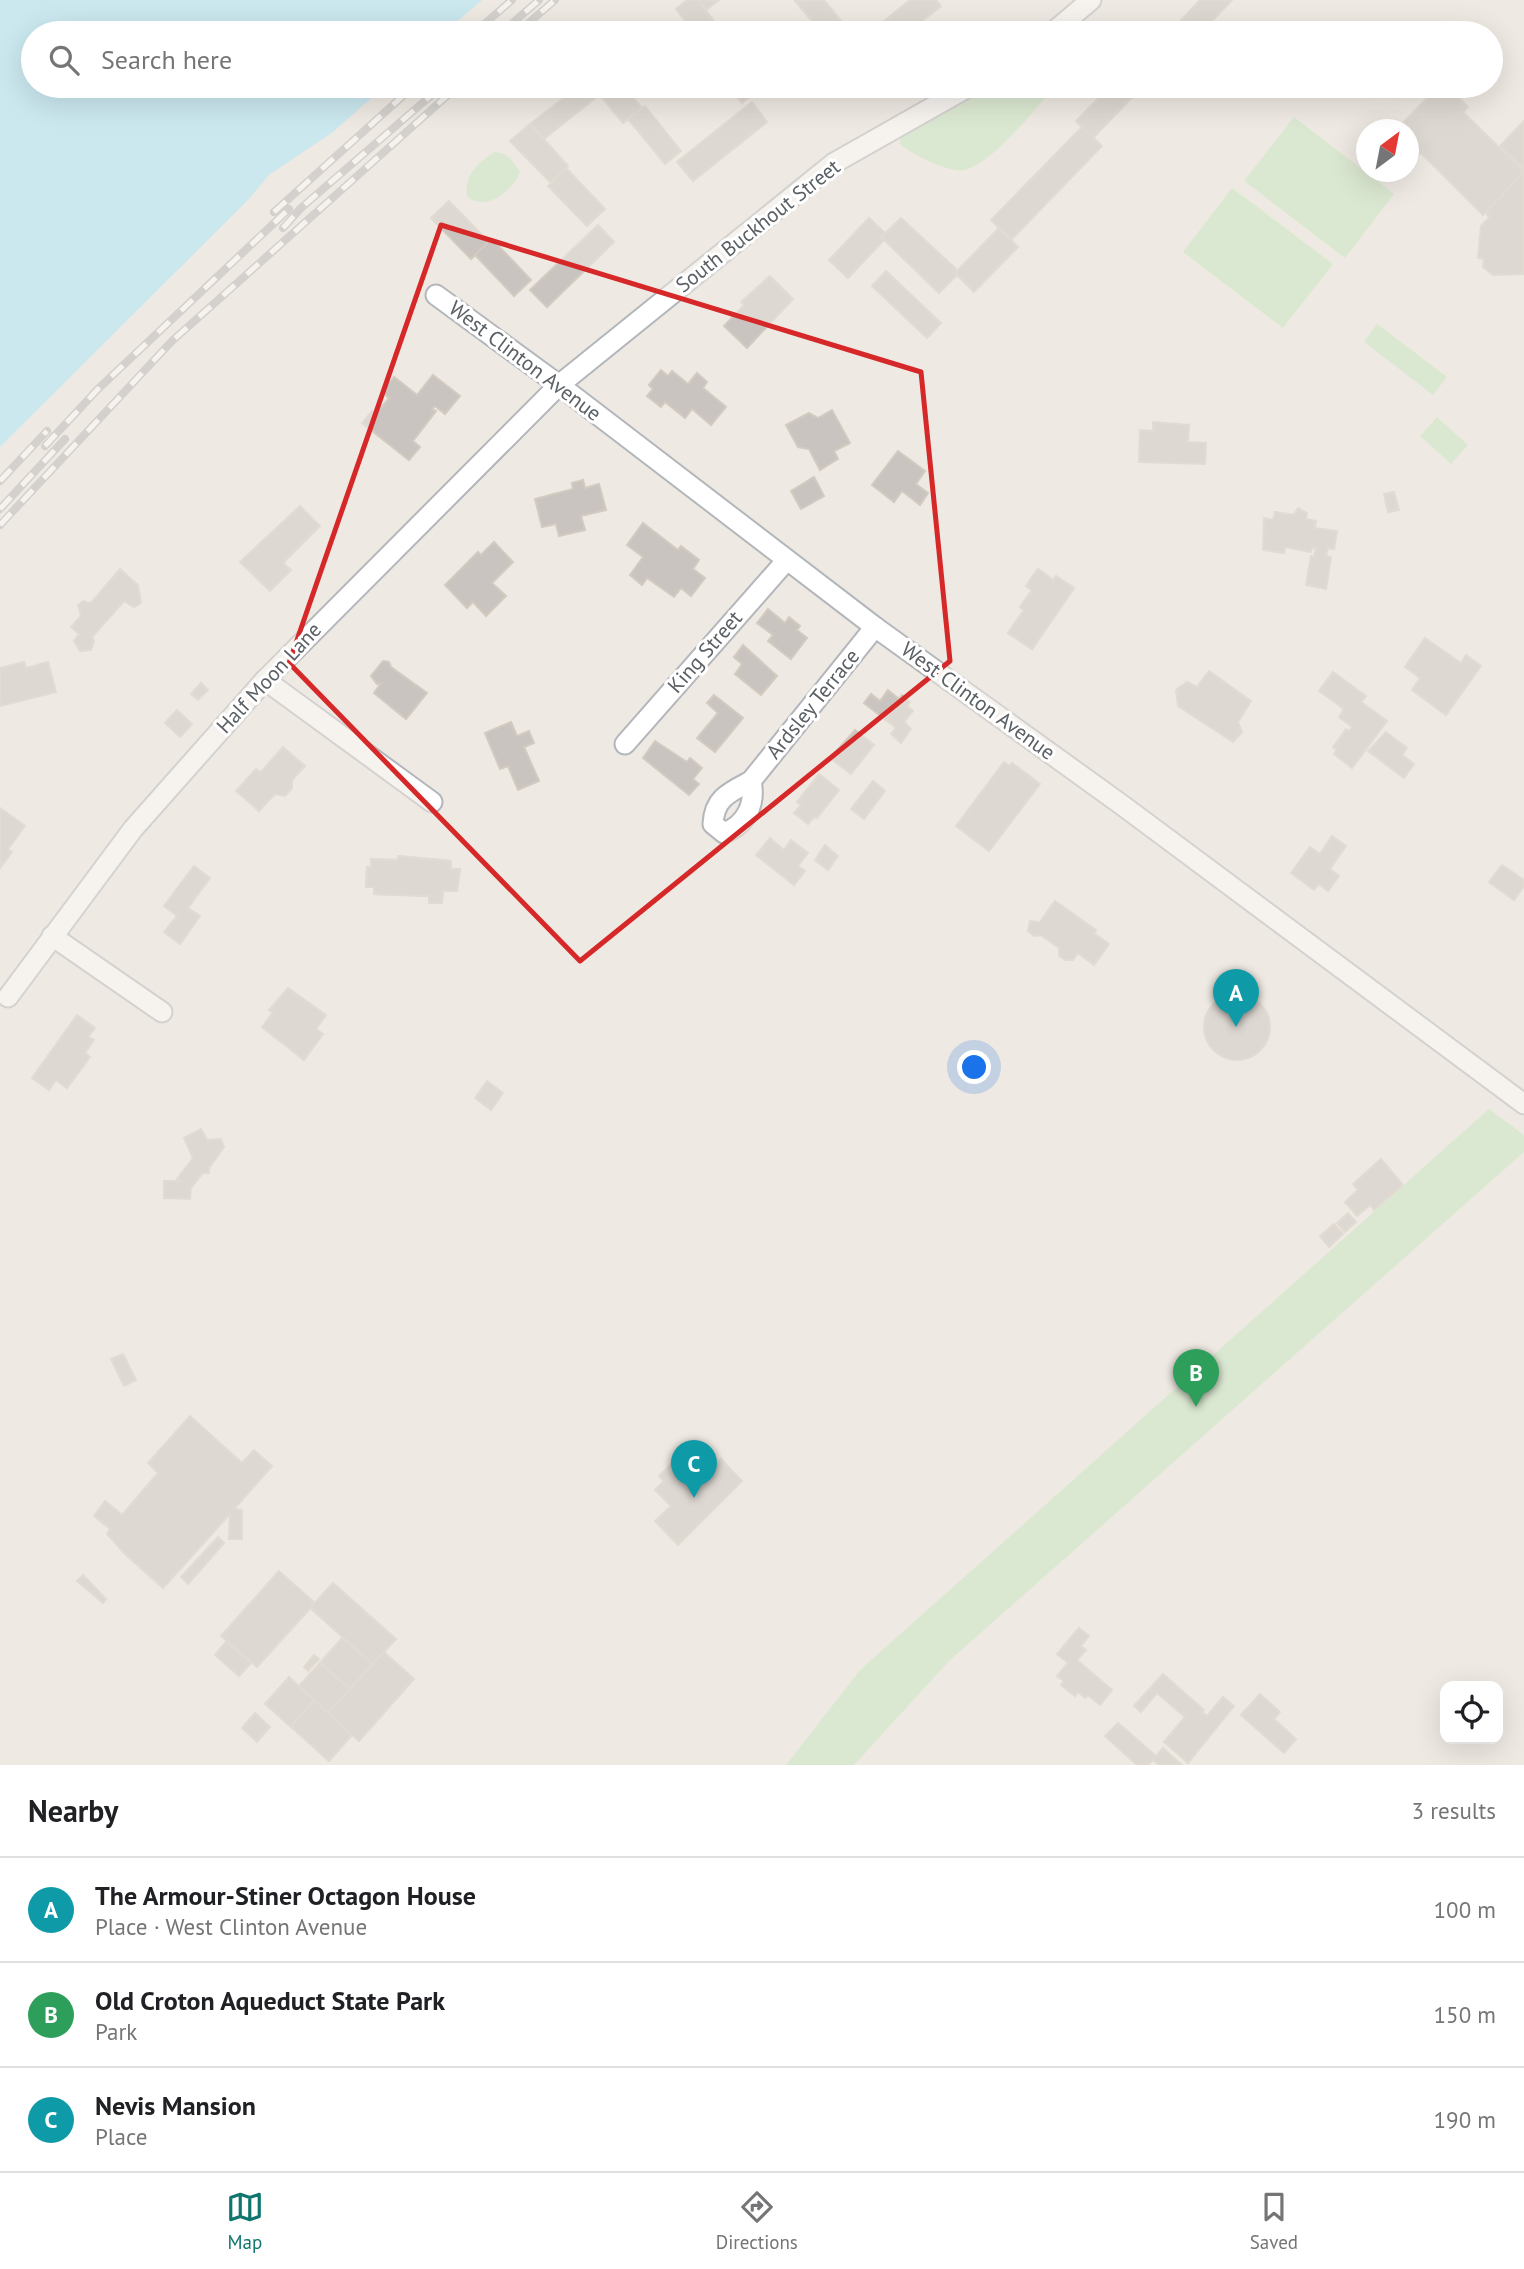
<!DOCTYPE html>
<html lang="en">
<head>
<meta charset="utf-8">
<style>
	body { margin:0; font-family:"PT Sans",sans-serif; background:#f2f2f2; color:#202124 }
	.controls { position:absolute; right:21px; bottom:21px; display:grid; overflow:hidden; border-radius:14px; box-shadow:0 7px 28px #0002 }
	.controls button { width:63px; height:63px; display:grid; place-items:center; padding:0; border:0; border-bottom:2px solid #e0e0e0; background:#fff; color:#202124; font:35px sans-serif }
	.compass { position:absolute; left:1356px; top:119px; width:63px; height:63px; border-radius:50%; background:#fff; box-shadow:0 7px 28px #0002; rotate:32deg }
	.you { position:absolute; left:975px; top:1068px; width:24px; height:24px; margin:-18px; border:5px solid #fff; border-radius:50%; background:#1a73e8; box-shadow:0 0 0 10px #1a73e833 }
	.badge { display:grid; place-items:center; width:46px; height:46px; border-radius:50%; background:#0f766e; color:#fff; font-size:23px; font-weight:700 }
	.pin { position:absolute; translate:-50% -58px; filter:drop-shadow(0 2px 4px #0008) }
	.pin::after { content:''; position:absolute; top:37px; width:24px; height:21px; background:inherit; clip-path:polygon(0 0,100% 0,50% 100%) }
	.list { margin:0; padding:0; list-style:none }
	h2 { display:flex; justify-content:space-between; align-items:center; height:91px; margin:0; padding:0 28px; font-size:30px }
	h2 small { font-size:23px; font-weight:400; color:#757577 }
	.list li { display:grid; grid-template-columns:46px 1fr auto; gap:21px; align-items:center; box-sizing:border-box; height:105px; padding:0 28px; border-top:2px solid #e0e0e0 }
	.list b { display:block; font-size:26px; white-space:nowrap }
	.list p { margin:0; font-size:23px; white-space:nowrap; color:#757577 }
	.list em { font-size:23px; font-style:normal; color:#757577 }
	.icon { flex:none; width:38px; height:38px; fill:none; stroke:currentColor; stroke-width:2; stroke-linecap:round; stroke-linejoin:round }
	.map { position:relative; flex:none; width:1524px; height:1765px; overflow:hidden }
	.search { position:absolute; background:#fff; box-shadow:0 7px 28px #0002; left:21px; right:21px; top:21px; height:77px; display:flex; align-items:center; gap:18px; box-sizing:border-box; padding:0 24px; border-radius:38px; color:#757577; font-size:26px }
	.sheet { height:406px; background:#fff }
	nav { display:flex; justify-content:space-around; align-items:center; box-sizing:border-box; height:98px; border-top:2px solid #e0e0e0; background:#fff; font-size:19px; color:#757577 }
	nav a { display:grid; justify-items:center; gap:4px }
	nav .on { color:#0f766e }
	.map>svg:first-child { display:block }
</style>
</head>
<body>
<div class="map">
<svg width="1524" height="1765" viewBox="0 0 1524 1765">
	<rect width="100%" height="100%" fill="#eee9e2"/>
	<g fill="#c4e7bd">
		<path d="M991 86H1054C1039 107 989 166 964 170 949 173 911 154 900 144V139Z"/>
		<polygon points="1294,117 1394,194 1345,258 1244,181"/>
		<path d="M494 152C509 153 512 160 520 172 513 191 484 213 467 196 464 175 478 163 494 152Z"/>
		<polygon points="1232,188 1333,264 1283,328 1183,252"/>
		<polygon points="1377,324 1447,377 1433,395 1364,342"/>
		<polygon points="1437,417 1468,445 1451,464 1420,436"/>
		<polygon points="1489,1109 1524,1135 1524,1152 949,1661 854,1765 786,1765 860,1670"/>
	</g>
	<polygon fill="#a1e6ff" points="0,0 482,0 444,33 33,33 33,86 385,86 333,132 269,175 248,200 0,447"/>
	<g fill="#c9c4bf" stroke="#d3cac0" stroke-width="2">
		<polygon points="687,0 698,0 723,33 694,33 676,9"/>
		<polygon points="698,0 719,0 706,10"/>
		<polygon points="824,0 851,33 822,33 795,1"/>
		<polygon points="910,0 936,0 941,6 907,33 869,33"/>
		<polygon points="1200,0 1232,0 1201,33 1169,33"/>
		<polygon points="579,86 592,86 599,95 544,139 530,124"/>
		<polygon points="592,86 624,86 642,108 623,123"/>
		<polygon points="728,86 761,86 762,87 742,103"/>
		<polygon points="1110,86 1141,88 1093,138 1076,121"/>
		<polygon points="1439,86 1447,86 1468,107 1463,112 1524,172 1483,215 1421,153 1415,159 1408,153 1408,130 1396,130"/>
		<polygon points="752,102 767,122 693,181 677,162"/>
		<polygon points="645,106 681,151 665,164 628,119"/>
		<polygon points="1524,121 1524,170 1500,146"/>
		<polygon points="530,124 568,166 551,183 510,141"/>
		<polygon points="1082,127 1102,146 1011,240 991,220"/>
		<polygon points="566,168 605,209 587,226 548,186"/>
		<polygon points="1524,173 1524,274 1493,275 1483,267 1484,259 1478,258 1481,226 1489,218 1486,212"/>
		<polygon points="449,201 489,242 471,259 431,218"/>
		<polygon points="869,218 885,233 881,237 884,240 848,278 829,260"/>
		<polygon points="901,218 957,270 955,273 957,275 939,293 881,237"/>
		<polygon points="598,225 614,242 547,307 530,290"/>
		<polygon points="999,228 1018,247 974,292 955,273"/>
		<polygon points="492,239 531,280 514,296 475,255"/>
		<polygon points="886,271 941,323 927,338 872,286"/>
		<polygon points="770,276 793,299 747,348 724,326 744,305 741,302"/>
		<polygon points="661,370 668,376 672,371 688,384 697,373 707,382 703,388 726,407 711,425 692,409 685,418 665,402 661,407 647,396 653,389 649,385"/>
		<polygon points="433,375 460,396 445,414 435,406 432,409 436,411 413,441 420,447 409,460 362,423 372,411 376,414 389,398 382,392 394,377 417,395"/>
		<polygon points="832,410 850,443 834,451 838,459 820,470 809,449 798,447 786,425 809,413 818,418"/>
		<polygon points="1153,422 1189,425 1188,442 1206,443 1205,464 1139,462 1140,430 1153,431"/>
		<polygon points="898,451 925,471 916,484 928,493 920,505 902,491 894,502 872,485"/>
		<polygon points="814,477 824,496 801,509 791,491"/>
		<polygon points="583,480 585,488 599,484 606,510 581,516 585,530 559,536 556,524 542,527 535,499 573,489 572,483"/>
		<polygon points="1394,492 1399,510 1388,512 1384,494"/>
		<polygon points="300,506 320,526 283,563 291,570 270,591 240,562"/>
		<polygon points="1298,508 1307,513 1306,519 1316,521 1315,528 1337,531 1334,549 1328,548 1326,556 1331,557 1326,589 1306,585 1311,556 1314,557 1316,548 1312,548 1311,552 1285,547 1284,553 1263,550 1264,518 1273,520 1275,512 1294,515"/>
		<polygon points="643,523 678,550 681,546 699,560 693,569 705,578 691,596 681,588 674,597 647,578 642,585 630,575 643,557 627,545"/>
		<polygon points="494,542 513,562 492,583 506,596 486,616 473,602 467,608 445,585 478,552 481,555"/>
		<polygon points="120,569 138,585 141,603 134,607 124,601 92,637 94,641 91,650 80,651 74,641 79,634 71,627 81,616 78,605 83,601 91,603"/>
		<polygon points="1038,569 1053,580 1056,576 1074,588 1032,649 1008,633 1024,610 1020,607 1032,590 1026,586"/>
		<polygon points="1038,569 1053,580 1056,576 1074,588 1032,649 1008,633 1024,610 1020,607 1032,590 1026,586"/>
		<polygon points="768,609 785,623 789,617 800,626 797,630 807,638 791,659 768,641 773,635 757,623"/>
		<polygon points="1425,638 1461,663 1466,655 1481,666 1446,715 1412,690 1420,678 1405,667"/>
		<polygon points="743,645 777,676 761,695 735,674 742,664 734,657"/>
		<polygon points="383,661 389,662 391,667 427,693 406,719 374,693 381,683 377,684 371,676"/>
		<polygon points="24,662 26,668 48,662 56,692 0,706 0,668"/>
		<polygon points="1209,671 1251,701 1238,722 1242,732 1233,742 1178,706 1176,690 1187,682 1197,687"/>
		<polygon points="1333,672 1366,696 1361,702 1387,721 1352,768 1334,754 1337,750 1333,747 1346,729 1349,731 1352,727 1339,717 1344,709 1319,691"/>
		<polygon points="201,683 208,690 198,700 191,694"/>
		<polygon points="888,690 899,699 902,695 910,702 907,706 913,711 904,722 911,729 901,743 891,734 896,728 864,703 871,694 880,701"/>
		<polygon points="714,695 743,718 715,752 697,738 718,713 707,703"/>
		<polygon points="177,710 192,724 180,737 165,723"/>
		<polygon points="511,722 517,736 529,731 534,743 524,747 539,781 518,790 508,766 500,769 485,733"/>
		<polygon points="855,730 874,745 851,774 830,758"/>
		<polygon points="1386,732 1407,748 1402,755 1414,764 1404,778 1368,751"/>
		<polygon points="655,741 687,762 690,758 702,768 693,779 699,784 689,795 643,758"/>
		<polygon points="283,747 305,766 292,780 292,788 285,796 275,794 259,811 236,791 256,769 261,772"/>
		<polygon points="1004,762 1010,766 1012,763 1040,784 989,851 956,826"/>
		<polygon points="819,774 839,790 817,818 814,817 808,824 794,813 801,805 797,802"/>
		<polygon points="873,781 885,791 864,819 851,809"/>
		<polygon points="0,808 25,826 8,849 12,852 0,868"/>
		<polygon points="1332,836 1346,846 1330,869 1339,876 1328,891 1319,884 1314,890 1291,873 1310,847 1320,854"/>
		<polygon points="770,838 784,850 791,840 808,853 798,866 805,871 794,885 756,855"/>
		<polygon points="825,845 838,856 828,870 815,860"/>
		<polygon points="398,856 451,861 451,869 460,869 457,891 443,891 442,903 429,903 429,896 374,894 374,887 366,887 367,867 371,867 371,859 398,860"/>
		<polygon points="398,856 451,861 451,869 460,869 457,891 443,891 442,903 429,903 429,896 374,894 374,887 366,887 367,867 371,867 371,859 398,860"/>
		<polygon points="1502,865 1524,880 1524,886 1514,900 1489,882"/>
		<polygon points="194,866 210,878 188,908 200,916 180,944 164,932 177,916 164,906"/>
		<polygon points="1055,901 1096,930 1094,933 1109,944 1094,965 1078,953 1073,960 1066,960 1059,956 1059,948 1041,935 1034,936 1028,931 1030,921 1040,922"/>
		<polygon points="288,988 326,1015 316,1029 323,1034 304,1060 262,1027 273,1012 269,1010"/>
		<circle cx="1237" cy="1027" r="33"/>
		<polygon points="77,1015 95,1028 88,1037 94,1040 85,1053 90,1057 67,1088 56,1080 49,1090 32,1078"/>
		<polygon points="487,1081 503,1093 491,1110 475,1098"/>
		<polygon points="201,1129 207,1140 221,1139 224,1147 209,1168 209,1173 203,1173 191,1188 190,1199 164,1198 164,1181 180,1181 177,1179 193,1158 184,1138"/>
		<polygon points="1381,1159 1403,1185 1374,1210 1370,1205 1357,1216 1345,1202 1358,1190 1353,1184"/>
		<polygon points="1348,1213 1356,1222 1345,1232 1337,1223"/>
		<polygon points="1334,1224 1343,1234 1329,1247 1320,1236"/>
		<polygon points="123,1354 136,1380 124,1386 111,1359"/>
		<polygon points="190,1416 242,1463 254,1450 272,1466 234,1509 242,1510 242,1539 229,1539 230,1514 163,1588 125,1554 107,1534 110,1529 94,1516 105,1501 122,1515 158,1473 148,1463"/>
		<polygon points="678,1457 683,1462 686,1459 704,1476 721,1459 742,1481 678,1545 655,1521 671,1506 655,1490 664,1481 659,1476"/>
		<polygon points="218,1537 224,1543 188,1584 181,1577"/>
		<polygon points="279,1571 315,1603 257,1667 221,1636"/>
		<polygon points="83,1575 106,1599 103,1603 77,1581"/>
		<polygon points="333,1583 396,1639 373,1664 310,1608"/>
		<polygon points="1079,1628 1089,1636 1081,1646 1086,1650 1077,1660 1112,1690 1100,1705 1088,1695 1085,1698 1078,1692 1075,1696 1061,1685 1064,1681 1057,1676 1068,1663 1057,1654"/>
		<polygon points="342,1638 373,1664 350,1689 320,1663"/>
		<polygon points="226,1642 251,1663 239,1676 215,1655"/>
		<polygon points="384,1652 414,1679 359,1741 328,1713"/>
		<polygon points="314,1655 319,1659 308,1671 304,1667"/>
		<polygon points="320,1663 350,1689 328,1713 299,1686"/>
		<polygon points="1163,1674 1204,1710 1202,1712 1207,1716 1223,1697 1234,1706 1188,1763 1164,1742 1185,1717 1157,1693 1141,1712 1134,1706"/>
		<polygon points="289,1677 314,1700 291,1727 265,1704"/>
		<polygon points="1260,1694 1280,1712 1274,1719 1296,1739 1284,1753 1241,1715"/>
		<polygon points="314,1700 352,1735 329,1761 291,1727"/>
		<polygon points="255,1713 270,1727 257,1742 242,1728"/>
		<polygon points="1118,1723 1156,1756 1163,1748 1182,1765 1159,1765 1153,1760 1148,1765 1137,1765 1105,1736"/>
	</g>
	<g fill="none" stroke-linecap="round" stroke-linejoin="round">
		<defs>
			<g id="minor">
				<polyline points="1052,33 1091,0"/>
				<polyline points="436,295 559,385 875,627 1122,805 1524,1104"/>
				<polyline points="265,680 432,802"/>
				<polyline points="625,744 786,561"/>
				<path d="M751 781C756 804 746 825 724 833L713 824C714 798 730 792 751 781L875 627"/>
				<polyline points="52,936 162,1012"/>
				<polyline points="8,997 133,829 265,680 559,385 834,163 970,86"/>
			</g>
		</defs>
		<use href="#minor" stroke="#b3b6ba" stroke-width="23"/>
		<use href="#minor" stroke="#fff" stroke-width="19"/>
		<defs>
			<g id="rail">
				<polyline points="474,33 512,0"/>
				<polyline points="501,33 539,0"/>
				<polyline points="517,33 555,0"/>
				<polyline points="274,212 414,86"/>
				<polyline points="283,228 301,208 442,86"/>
				<polyline points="45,446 98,389 289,209"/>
				<polyline points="0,481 47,431"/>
				<polyline points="0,509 65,439"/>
				<polyline points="0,525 172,341 458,86"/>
			</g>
		</defs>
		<use href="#rail" stroke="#b1b2b3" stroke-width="8"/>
		<use href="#rail" stroke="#fff" stroke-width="5" stroke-dasharray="16" stroke-linecap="butt"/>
	</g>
	<path d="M0 0H1524V1765H0ZM441 225 921 372 950 661 580 961 289 663Z" fill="#eee9e2" fill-opacity=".55" fill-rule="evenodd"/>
	<path fill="none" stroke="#d62828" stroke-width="5" stroke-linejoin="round" d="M441 225 921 372 950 661 580 961 289 663Z"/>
	<g text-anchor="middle" stroke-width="6" stroke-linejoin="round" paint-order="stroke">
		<g font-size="21" fill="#5a6064" stroke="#fff">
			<text transform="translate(758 226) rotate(-38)" y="7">South Buckhout Street</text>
			<text transform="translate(525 361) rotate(37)" y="7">West Clinton Avenue</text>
			<text transform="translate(705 652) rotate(-49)" y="7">King Street</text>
			<text transform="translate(269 678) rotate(-47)" y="7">Half Moon Lane</text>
			<text transform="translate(978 701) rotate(36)" y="7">West Clinton Avenue</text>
			<text transform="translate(813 704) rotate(-51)" y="7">Ardsley Terrace</text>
		</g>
	</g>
</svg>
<div class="controls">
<button><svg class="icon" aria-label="locate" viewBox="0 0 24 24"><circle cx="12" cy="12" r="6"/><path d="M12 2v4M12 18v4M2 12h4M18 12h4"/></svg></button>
</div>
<svg class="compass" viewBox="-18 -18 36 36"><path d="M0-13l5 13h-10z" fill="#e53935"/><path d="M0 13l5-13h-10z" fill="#757577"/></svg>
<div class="you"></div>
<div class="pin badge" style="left:1236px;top:1027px;background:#0f9aa8">A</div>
<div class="pin badge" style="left:1196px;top:1407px;background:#2e9e5b">B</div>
<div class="pin badge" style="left:694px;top:1498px;background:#0f9aa8">C</div>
<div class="search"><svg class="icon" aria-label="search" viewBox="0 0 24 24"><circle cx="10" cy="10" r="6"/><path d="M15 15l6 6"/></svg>Search here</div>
</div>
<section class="sheet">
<h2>Nearby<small>3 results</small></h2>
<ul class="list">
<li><span class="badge" style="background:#0f9aa8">A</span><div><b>The Armour-Stiner Octagon House</b><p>Place · West Clinton Avenue</p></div><em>100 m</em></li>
<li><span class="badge" style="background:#2e9e5b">B</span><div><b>Old Croton Aqueduct State Park</b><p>Park</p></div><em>150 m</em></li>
<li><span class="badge" style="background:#0f9aa8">C</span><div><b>Nevis Mansion</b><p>Place</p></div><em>190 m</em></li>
</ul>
</section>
<nav>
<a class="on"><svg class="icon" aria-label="map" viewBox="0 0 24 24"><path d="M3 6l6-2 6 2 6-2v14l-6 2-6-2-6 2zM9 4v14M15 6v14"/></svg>Map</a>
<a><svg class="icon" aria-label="directions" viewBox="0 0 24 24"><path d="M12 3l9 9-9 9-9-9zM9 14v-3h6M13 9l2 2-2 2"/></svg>Directions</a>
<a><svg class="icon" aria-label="saved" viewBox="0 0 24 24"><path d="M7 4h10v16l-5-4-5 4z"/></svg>Saved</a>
</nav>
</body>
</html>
